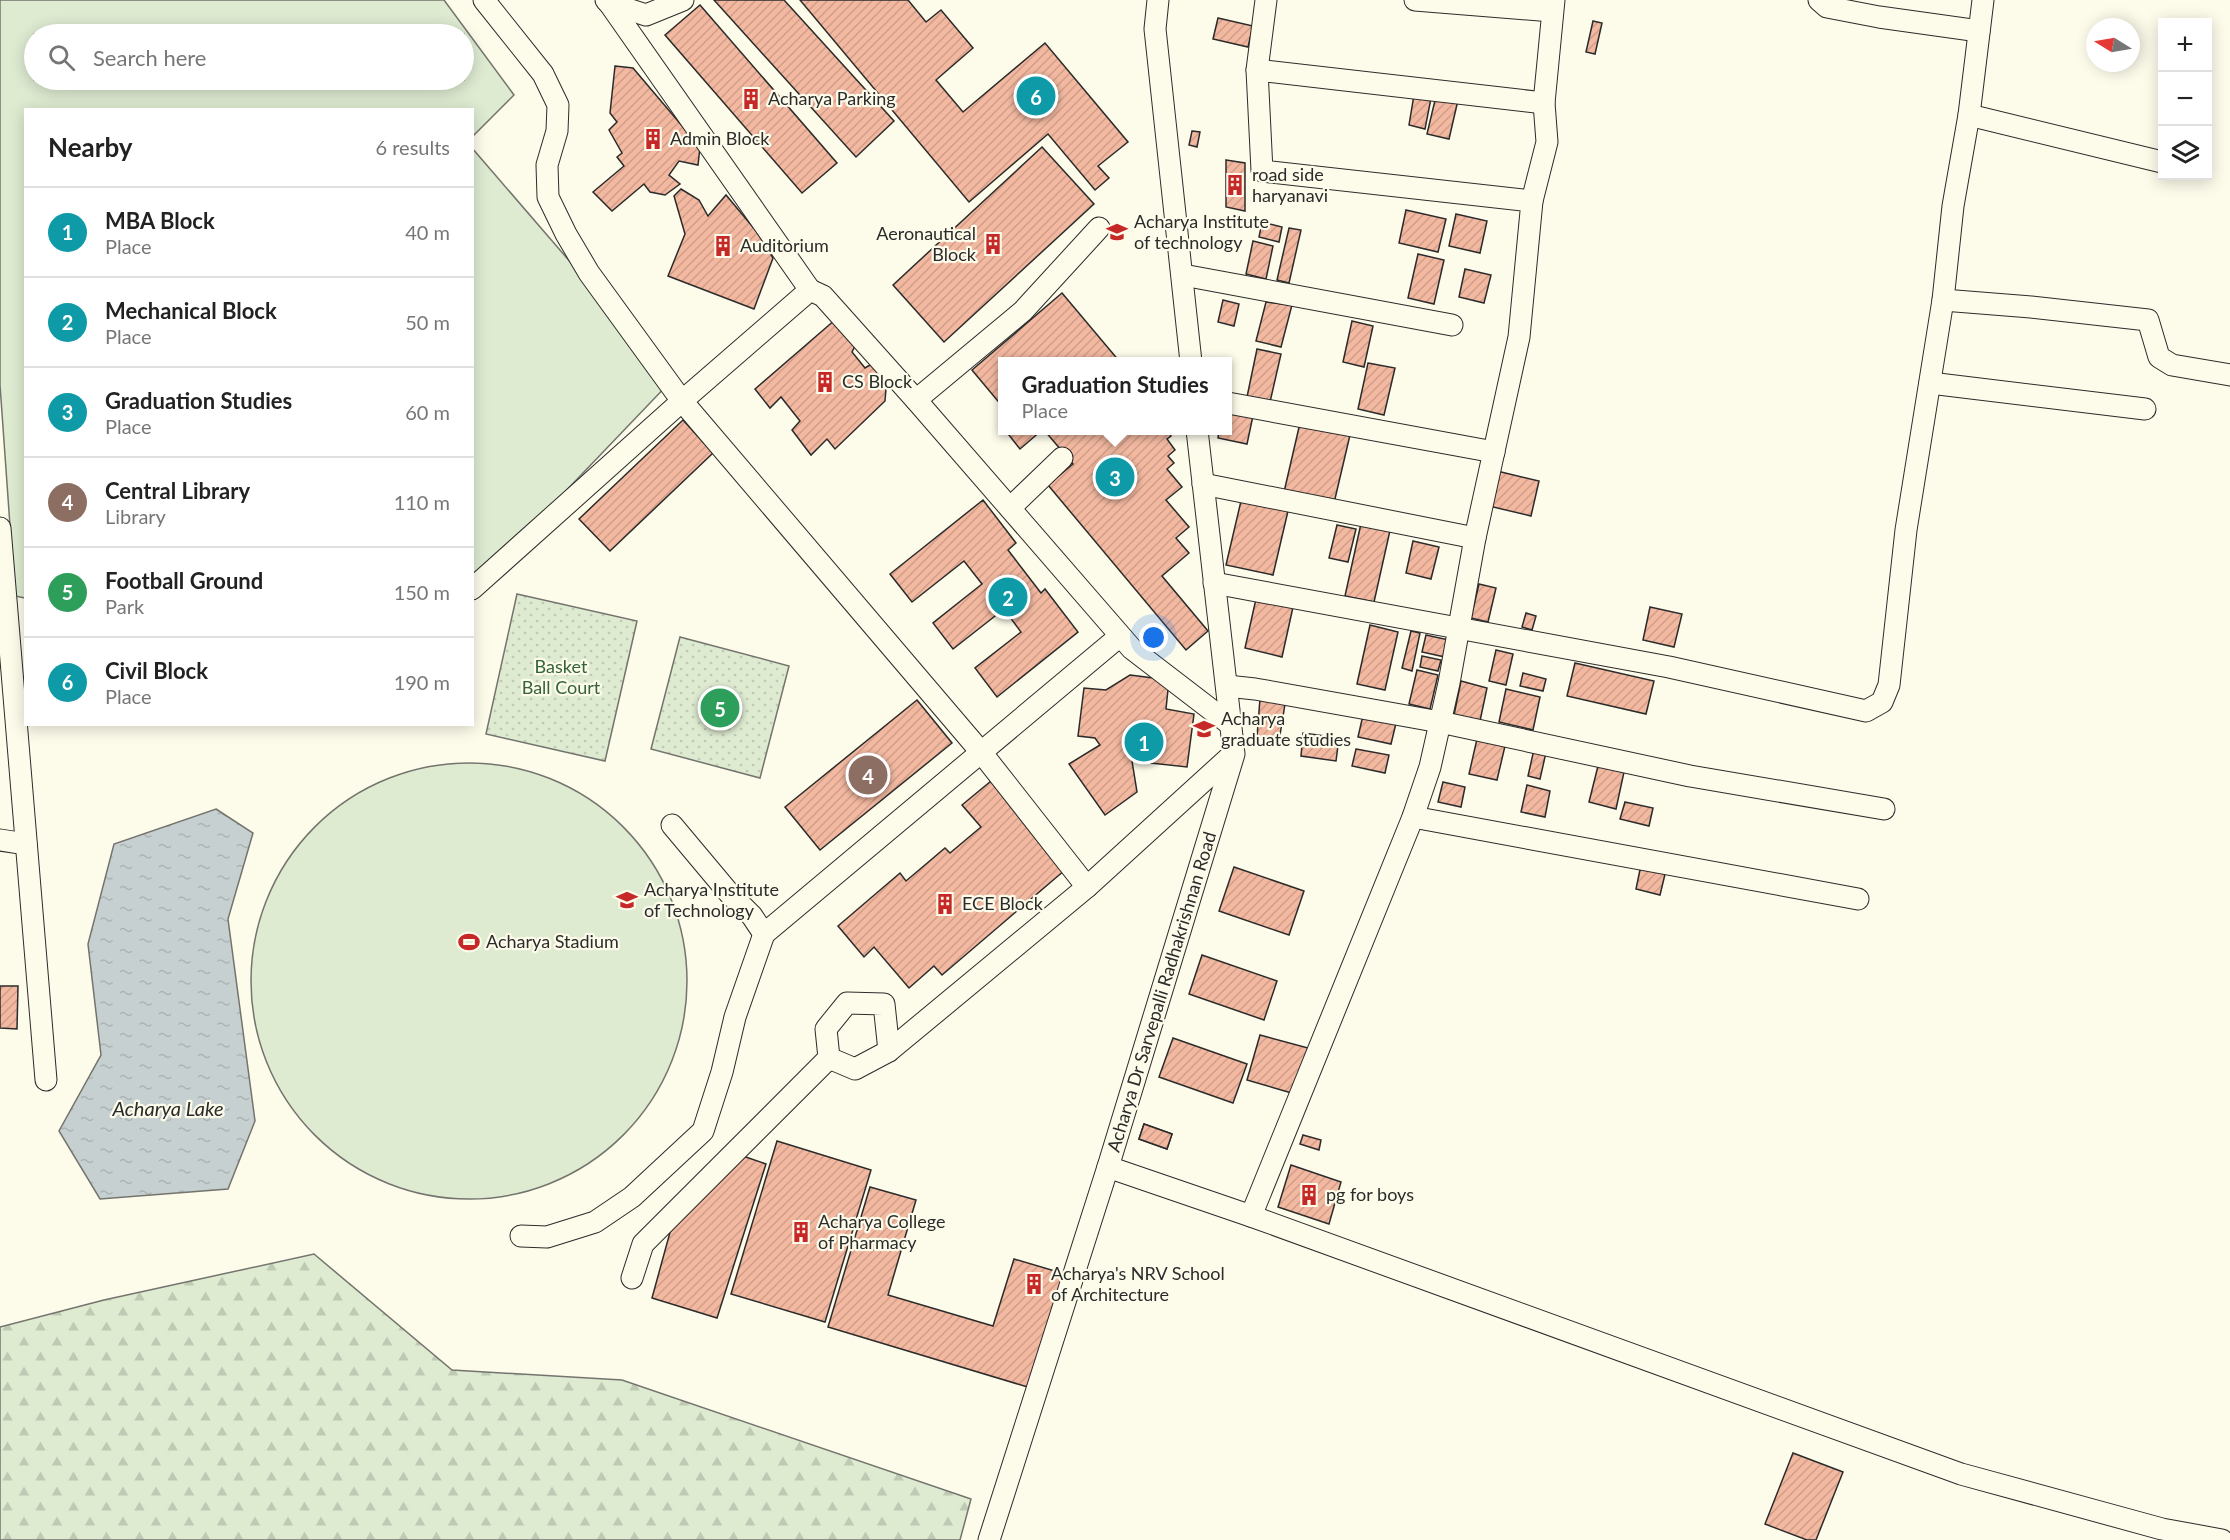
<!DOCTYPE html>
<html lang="en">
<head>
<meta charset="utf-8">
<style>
	body { margin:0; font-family:Lato,sans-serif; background:#f6f6f6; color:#222 }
	.controls { position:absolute; right:18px; top:18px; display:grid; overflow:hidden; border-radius:0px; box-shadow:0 3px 15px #0003 }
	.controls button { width:54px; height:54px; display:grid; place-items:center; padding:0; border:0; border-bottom:2px solid #e0e0e0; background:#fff; color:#222; font:30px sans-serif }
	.compass { position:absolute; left:2086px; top:18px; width:54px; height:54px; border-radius:50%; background:#fff; box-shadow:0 3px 15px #0003; rotate:281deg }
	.you { position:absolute; left:1154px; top:638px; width:21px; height:21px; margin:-15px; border:4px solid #fff; border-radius:50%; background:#1a73e8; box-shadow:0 0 0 9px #1a73e833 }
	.badge { display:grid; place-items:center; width:39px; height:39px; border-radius:50%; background:#c62828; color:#fff; font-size:20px; font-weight:700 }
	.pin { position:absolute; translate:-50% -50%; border:3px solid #fff; box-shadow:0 2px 6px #0006 }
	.popup { position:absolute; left:998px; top:357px; width:234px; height:78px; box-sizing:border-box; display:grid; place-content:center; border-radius:0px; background:#fff; filter:drop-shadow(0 2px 4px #0005); font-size:20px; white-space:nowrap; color:#767676 }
	.popup b { font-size:22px; color:#222 }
	.popup::after { content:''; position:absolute; left:50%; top:100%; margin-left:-12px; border:12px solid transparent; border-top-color:#fff }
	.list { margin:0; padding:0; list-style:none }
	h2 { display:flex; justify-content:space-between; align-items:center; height:78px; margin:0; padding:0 24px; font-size:26px }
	h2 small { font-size:20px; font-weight:400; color:#767676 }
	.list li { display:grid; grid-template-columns:39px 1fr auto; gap:18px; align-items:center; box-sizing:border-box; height:90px; padding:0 24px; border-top:2px solid #e0e0e0 }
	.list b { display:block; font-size:22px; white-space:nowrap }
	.list p { margin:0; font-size:20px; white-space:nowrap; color:#767676 }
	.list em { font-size:20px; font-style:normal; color:#767676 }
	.icon { flex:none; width:33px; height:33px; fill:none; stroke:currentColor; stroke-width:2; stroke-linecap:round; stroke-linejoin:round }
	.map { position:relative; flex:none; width:2230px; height:1540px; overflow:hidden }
	.search { position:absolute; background:#fff; box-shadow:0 3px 15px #0003; left:24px; top:24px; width:450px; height:66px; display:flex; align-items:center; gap:15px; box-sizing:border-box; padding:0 21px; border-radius:33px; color:#767676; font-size:22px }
	.panel { position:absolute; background:#fff; box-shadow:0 3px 15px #0003; left:24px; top:108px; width:450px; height:618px; border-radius:0px }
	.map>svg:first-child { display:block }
</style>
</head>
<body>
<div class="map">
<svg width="2230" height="1540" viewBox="0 0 2230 1540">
	<defs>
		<pattern id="forest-firs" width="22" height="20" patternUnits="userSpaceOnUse" patternTransform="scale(1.5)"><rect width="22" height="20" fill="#deebd1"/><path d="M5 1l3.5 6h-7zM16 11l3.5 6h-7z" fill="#bfcab4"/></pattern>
		<pattern id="park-dots" width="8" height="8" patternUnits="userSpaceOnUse" patternTransform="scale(1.5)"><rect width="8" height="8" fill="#deebd1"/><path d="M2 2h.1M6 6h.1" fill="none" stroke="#bfcab4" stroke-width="1.8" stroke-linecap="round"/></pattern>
		<pattern id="water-ripples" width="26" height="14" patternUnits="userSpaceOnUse" patternTransform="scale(1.5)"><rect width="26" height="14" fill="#c7d0d0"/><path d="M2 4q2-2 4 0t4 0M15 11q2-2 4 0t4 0" fill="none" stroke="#abb3b3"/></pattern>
		<pattern id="building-hatch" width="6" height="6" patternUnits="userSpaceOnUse" patternTransform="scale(1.5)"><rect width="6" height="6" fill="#f2b8a0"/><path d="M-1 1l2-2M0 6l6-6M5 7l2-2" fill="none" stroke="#d09e8a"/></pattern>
	</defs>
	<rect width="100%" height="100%" fill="#fdfbea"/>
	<g fill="#deebd1" stroke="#74746e" stroke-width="1.5" fill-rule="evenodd">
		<path d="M0 0H444L514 95 473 136 472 110H26L25 598 15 596 0 385ZM34 34H464V80H34Z"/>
		<polygon points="472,148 672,380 472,589"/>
		<circle cx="469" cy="981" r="218"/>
	</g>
	<polygon fill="url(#forest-firs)" stroke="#74746e" stroke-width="1.5" points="314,1254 452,1370 622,1380 971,1499 960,1540 0,1540 0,1327 104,1300"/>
	<g fill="url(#park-dots)" stroke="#74746e" stroke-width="1.5">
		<polygon points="517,594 637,621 605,761 486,734"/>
		<polygon points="680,637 789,666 760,778 651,749"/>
	</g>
	<polygon fill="url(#water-ripples)" stroke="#74746e" stroke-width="1.5" points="216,809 253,833 228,919 255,1121 228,1189 100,1199 59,1131 101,1055 88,944 114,844"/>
	<g fill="url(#building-hatch)" stroke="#2b2b2b" stroke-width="1.5">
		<polygon points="714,0 784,0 894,121 856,157"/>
		<polygon points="800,0 908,0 926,22 941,10 973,48 936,80 963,112 1045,43 1128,142 1098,166 1109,178 1095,190 1048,134 969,202"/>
		<polygon points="700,5 837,163 802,193 665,35"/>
		<polygon points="1218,18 1253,26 1248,47 1213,39"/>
		<polygon points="1593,21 1602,23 1595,54 1586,52"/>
		<polygon points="615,66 633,68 700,147 698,165 679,161 669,175 680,184 665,195 650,192 644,184 612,211 593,192 624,166 617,157 622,153 609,130 617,122 610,113"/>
		<polygon points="1415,89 1432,93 1425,129 1409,125"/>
		<polygon points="1436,96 1458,100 1449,139 1427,134"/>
		<polygon points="1192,131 1200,132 1197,147 1189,145"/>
		<polygon points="1042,147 1094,204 944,342 893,285"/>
		<polygon points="1226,160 1245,163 1245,211 1226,207"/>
		<polygon points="681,189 699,200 708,216 726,195 757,232 773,258 754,309 668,276 685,234 674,196"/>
		<polygon points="1406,210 1446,219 1438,252 1399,243"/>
		<polygon points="1456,214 1487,221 1480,253 1449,246"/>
		<polygon points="1262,222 1282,227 1279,242 1259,237"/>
		<polygon points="1289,228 1301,230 1289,283 1277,280"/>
		<polygon points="1253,241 1273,246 1266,279 1246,274"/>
		<polygon points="1418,254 1444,260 1434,304 1408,298"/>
		<polygon points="1465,269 1491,275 1484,303 1459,297"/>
		<polygon points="1062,293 1120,362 1002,362 1002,406 972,370"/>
		<polygon points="1223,300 1239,304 1234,326 1218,322"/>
		<polygon points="1266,302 1292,305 1281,347 1256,341"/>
		<polygon points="836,319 856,344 852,352 865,368 875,362 887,376 885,401 835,449 827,439 811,455 792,430 800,421 781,397 770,408 755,389"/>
		<polygon points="1352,321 1373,326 1364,367 1343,362"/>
		<polygon points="1257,349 1281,354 1270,402 1247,397"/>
		<polygon points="1368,363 1395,368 1384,415 1358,409"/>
		<polygon points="1228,405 1254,411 1247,444 1218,438 1219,430 1228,430"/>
		<polygon points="683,420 713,453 610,551 579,519"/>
		<polygon points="1300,423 1350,435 1334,503 1284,492"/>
		<polygon points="1005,430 1042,430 1020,449"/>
		<polygon points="1044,430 1167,430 1171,436 1167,439 1175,450 1168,456 1174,463 1167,469 1182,487 1166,500 1189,527 1176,538 1189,553 1162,576 1208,631 1186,650 1048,485 1073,464"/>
		<polygon points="1497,471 1539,481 1531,516 1489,506"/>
		<polygon points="983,500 1016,543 1008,550 1041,593 1045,589 1078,632 997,697 975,668 1021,632 1004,609 953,649 933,623 982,584 964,561 912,602 890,574"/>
		<polygon points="1241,501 1288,511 1273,575 1226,565"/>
		<polygon points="1362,519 1391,526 1374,602 1345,596"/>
		<polygon points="1337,525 1356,529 1348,562 1329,558"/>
		<polygon points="1413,541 1439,547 1431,579 1406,573"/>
		<polygon points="1479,584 1496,588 1488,622 1471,618"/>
		<polygon points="1256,599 1293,607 1282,657 1245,648"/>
		<polygon points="1650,607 1682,614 1674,647 1643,640"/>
		<polygon points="1526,613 1536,616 1532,630 1522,627"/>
		<polygon points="1370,625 1398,632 1385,690 1357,684"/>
		<polygon points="1411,631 1420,633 1412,671 1402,668"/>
		<polygon points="1426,635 1449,640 1445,657 1422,652"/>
		<polygon points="1496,650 1513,654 1506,685 1489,681"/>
		<polygon points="1422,656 1441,660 1438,671 1420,667"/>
		<polygon points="1575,663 1654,681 1646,714 1567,696"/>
		<polygon points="1417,670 1438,675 1430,709 1409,704"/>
		<polygon points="1523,673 1546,679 1543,691 1520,686"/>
		<polygon points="1130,675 1169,680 1166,709 1194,714 1187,767 1132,761 1137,792 1105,815 1069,764 1100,745 1095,738 1078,736 1084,688 1106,690"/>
		<polygon points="1461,681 1487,688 1480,721 1454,715"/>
		<polygon points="1506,689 1540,697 1533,730 1499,722"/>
		<polygon points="1260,699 1285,704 1279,741 1257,737"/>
		<polygon points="917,700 952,743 820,850 785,807"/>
		<polygon points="1364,711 1397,719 1391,744 1358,737"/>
		<polygon points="1303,733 1339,738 1336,761 1301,756"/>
		<polygon points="1477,739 1505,746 1497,780 1469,774"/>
		<polygon points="1535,745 1547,748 1540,779 1528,776"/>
		<polygon points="1356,749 1389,755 1385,773 1352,766"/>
		<polygon points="1598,766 1624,772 1616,809 1589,802"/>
		<polygon points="991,781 1065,870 942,975 934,966 909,988 874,947 864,957 838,926 900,873 906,881 945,848 950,853 981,827 962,805"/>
		<polygon points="1443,782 1465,787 1461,807 1438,802"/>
		<polygon points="1527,785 1550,791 1545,817 1521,812"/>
		<polygon points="1625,802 1653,808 1649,826 1620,819"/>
		<polygon points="1641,865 1666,870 1660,895 1636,889"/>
		<polygon points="1234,867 1304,891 1289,935 1219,911"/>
		<polygon points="1202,955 1277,981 1264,1020 1189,994"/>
		<polygon points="0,986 18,986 17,1029 0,1028"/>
		<polygon points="1260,1035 1308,1048 1295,1094 1247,1080"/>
		<polygon points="1173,1038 1247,1064 1233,1103 1159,1077"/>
		<polygon points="1144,1124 1172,1134 1167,1149 1139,1139"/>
		<polygon points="1144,1124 1172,1134 1167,1149 1139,1139"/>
		<polygon points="1303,1135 1321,1140 1319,1150 1300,1144"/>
		<polygon points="777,1141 871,1170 825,1322 731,1294"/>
		<polygon points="737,1154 766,1164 717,1318 652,1298 672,1225"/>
		<polygon points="1291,1165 1341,1182 1329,1224 1278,1207"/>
		<polygon points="870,1187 916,1200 888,1295 993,1326 1014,1259 1065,1274 1031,1388 828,1327"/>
		<polygon points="1793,1453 1843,1472 1816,1540 1807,1540 1765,1524"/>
	</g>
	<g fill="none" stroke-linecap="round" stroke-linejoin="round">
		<defs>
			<g id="minor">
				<polyline points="484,0 543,74 558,105 557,131 547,165 548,197 566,234 589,273 682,401 981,752 1087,887"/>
				<polyline points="606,0 609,3 646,15 683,0"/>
				<polyline points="1158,0 1155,29 1191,362"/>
				<polyline points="1415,0 1552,11"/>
				<polyline points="1819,0 1827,7 1879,17 1979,31"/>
				<polyline points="609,3 810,290"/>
				<polyline points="1257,70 1266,0"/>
				<polyline points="1969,115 2162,162"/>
				<polyline points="1532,201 1547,142 1544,103 1554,0"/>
				<polyline points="1183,275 1452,325"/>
				<polyline points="1943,300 2031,307 2148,320 2159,357 2172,365 2230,375"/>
				<polyline points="1930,383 2145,409"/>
				<polyline points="916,400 1023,311 1099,228"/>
				<polyline points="1228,403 1494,452"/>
				<polyline points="1203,484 1475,538"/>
				<polyline points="1010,508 1062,458"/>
				<polyline points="0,528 46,1080"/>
				<polyline points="1214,583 1669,667 1866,711 1882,702 1889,685 1906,530 1943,300 1953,206 1969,115 1983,0"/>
				<polyline points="472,589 682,401 810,290 823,296 916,400 1132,649 1231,725"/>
				<polyline points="1227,686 1255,689 1440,722 1690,776 1884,809"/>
				<polyline points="1413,817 1858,899"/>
				<polyline points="672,825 729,893 752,916 764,934"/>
				<polyline points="0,840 26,844"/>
				<polyline points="829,1058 826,1029 847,1003 884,1004 889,1051"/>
				<polyline points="1108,1167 1251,1216 1961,1474 2162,1529 2222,1540"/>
				<polyline points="1251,1216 1413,817 1430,767 1449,683 1475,538 1519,337 1532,201 1262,171 1257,70 1544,103"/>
				<polyline points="521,1236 547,1237 595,1222 632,1197 703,1131 722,1072 735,1017 764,934 1120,636"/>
				<polyline points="632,1278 643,1244 829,1058 855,1069 889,1051 1087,887 1232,755"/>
				<polyline points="989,1540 1108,1167 1234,754 1197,430"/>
			</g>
		</defs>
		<use href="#minor" stroke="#2b2b2b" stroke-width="23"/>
		<use href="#minor" stroke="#fdfbea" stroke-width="21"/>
	</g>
	<defs>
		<symbol id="building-bare" viewBox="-9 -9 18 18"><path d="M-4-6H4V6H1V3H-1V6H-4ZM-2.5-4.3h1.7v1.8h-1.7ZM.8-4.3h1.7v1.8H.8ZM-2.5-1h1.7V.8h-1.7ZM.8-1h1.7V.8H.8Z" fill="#c62828" stroke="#fdfbea" stroke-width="2.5" paint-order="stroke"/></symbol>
		<symbol id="university-bare" viewBox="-9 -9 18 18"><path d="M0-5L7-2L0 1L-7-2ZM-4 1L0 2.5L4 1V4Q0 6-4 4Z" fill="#c62828" stroke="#fdfbea" stroke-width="2.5" paint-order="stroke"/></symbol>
		<symbol id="stadium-bare" viewBox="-9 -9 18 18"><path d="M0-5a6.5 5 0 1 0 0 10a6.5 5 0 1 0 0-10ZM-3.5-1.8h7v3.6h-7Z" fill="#c62828" stroke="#fdfbea" stroke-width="2.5" paint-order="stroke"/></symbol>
	</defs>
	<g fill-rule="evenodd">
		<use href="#building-bare" x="736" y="84" width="30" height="30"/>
		<use href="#building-bare" x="638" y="124" width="30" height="30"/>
		<use href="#building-bare" x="1220" y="170" width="30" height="30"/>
		<use href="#university-bare" x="1102" y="217" width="30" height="30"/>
		<use href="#building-bare" x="978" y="229" width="30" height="30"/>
		<use href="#building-bare" x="708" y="231" width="30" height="30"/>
		<use href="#building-bare" x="810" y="367" width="30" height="30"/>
		<use href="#university-bare" x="1189" y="714" width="30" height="30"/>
		<use href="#university-bare" x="612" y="885" width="30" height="30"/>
		<use href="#building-bare" x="930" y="889" width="30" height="30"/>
		<use href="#stadium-bare" x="454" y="927" width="30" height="30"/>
		<use href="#building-bare" x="1294" y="1180" width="30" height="30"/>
		<use href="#building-bare" x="786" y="1217" width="30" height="30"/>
		<use href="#building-bare" x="1019" y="1269" width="30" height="30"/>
	</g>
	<g text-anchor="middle" stroke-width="4.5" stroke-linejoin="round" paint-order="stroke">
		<g font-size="18" fill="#2b2b2b" stroke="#fdfbea" text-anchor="start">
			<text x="768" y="105">Acharya Parking</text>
			<text x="670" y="145">Admin Block</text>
			<text x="1252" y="181">road side<tspan x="1252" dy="21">haryanavi</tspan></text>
			<text x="1134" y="228">Acharya Institute<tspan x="1134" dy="21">of technology</tspan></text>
			<text x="976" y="240" text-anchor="end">Aeronautical<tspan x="976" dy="21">Block</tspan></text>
			<text x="740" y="252">Auditorium</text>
			<text x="842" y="388">CS Block</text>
			<text x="1221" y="725">Acharya<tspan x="1221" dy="21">graduate studies</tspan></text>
			<text x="644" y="896">Acharya Institute<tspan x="644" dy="21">of Technology</tspan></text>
			<text x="962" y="910">ECE Block</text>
			<text x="486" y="948">Acharya Stadium</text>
			<text x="1326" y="1201">pg for boys</text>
			<text x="818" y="1228">Acharya College<tspan x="818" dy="21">of Pharmacy</tspan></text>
			<text x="1051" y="1280">Acharya's NRV School<tspan x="1051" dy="21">of Architecture</tspan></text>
		</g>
		<g font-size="18" fill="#34623c" stroke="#fdfbea">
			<text x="561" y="673">Basket<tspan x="561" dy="21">Ball Court</tspan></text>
		</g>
		<g font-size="18" fill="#2b2b2b" stroke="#fdfbea">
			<text transform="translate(1162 992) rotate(-73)" y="6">Acharya Dr Sarvepalli Radhakrishnan Road</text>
		</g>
		<g font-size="20" font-style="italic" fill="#2b2b2b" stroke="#fdfbea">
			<text x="168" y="1116">Acharya Lake</text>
		</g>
	</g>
</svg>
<div class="controls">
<button>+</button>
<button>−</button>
<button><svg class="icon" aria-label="layers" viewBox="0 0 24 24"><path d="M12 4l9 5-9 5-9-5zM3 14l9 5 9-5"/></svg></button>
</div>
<svg class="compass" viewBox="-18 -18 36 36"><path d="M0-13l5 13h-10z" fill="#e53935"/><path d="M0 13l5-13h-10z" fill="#767676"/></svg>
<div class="you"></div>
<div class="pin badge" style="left:1144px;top:742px;background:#0f9aa8">1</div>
<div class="pin badge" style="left:1008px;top:597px;background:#0f9aa8">2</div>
<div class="pin badge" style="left:1115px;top:477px;background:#0f9aa8">3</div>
<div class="popup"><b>Graduation Studies</b>Place</div>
<div class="pin badge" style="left:868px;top:775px;background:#8d6e63">4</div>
<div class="pin badge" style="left:720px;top:708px;background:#2e9e5b">5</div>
<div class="pin badge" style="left:1036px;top:96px;background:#0f9aa8">6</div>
<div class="search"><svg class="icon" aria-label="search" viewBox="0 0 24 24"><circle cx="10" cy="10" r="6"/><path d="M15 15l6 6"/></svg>Search here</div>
<section class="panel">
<h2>Nearby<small>6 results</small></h2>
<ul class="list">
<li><span class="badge" style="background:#0f9aa8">1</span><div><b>MBA Block</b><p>Place</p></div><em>40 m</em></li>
<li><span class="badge" style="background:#0f9aa8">2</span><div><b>Mechanical Block</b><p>Place</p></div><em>50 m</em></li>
<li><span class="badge" style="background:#0f9aa8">3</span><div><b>Graduation Studies</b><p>Place</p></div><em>60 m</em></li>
<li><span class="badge" style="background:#8d6e63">4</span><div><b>Central Library</b><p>Library</p></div><em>110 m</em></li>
<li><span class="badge" style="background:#2e9e5b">5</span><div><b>Football Ground</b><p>Park</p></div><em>150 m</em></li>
<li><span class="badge" style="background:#0f9aa8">6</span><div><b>Civil Block</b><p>Place</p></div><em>190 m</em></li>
</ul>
</section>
</div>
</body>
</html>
